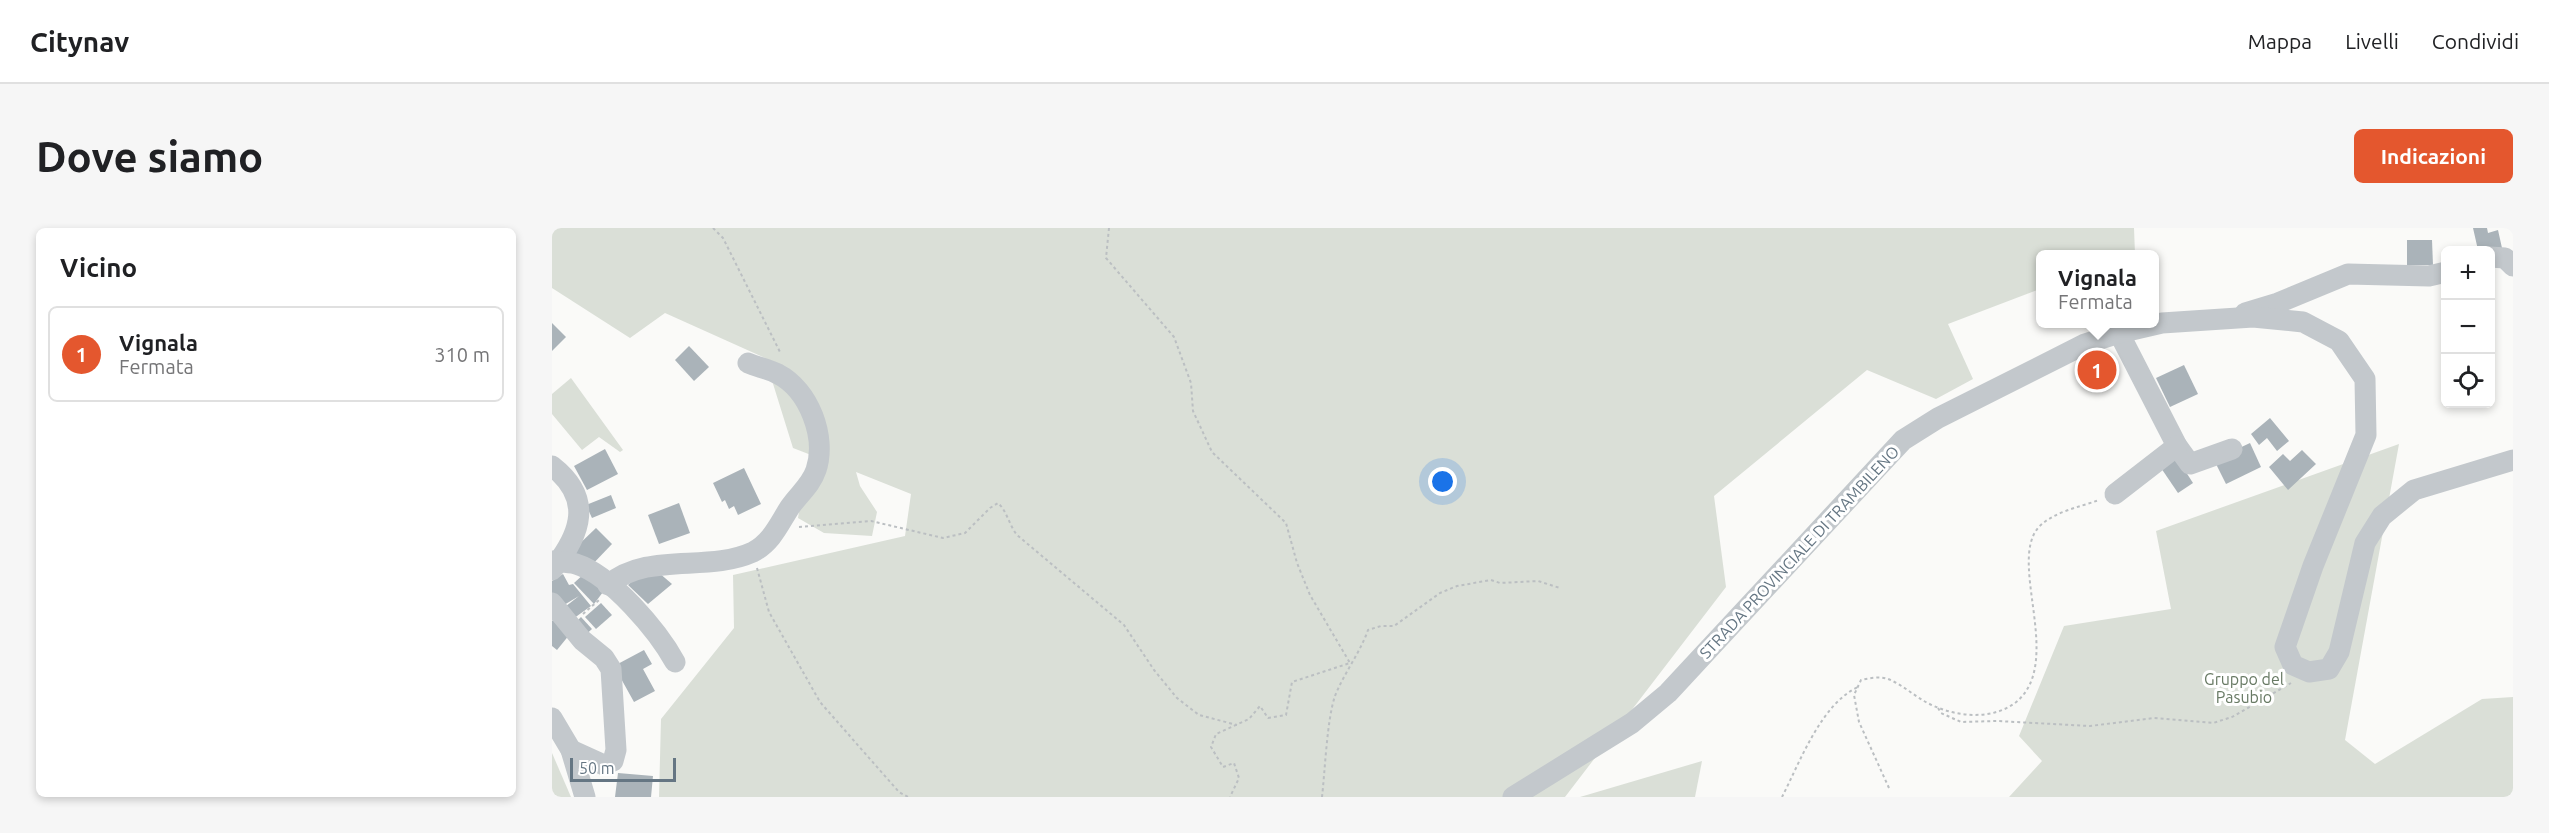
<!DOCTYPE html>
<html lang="it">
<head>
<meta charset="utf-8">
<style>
	body { margin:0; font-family:Ubuntu,sans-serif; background:#f6f6f6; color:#202124 }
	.controls { position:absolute; right:18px; top:18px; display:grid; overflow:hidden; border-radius:9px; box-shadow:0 3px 9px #0003 }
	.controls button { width:54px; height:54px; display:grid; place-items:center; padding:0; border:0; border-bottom:2px solid #e0e0e0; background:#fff; color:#202124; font:30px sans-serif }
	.scale { position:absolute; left:18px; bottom:15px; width:106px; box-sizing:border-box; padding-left:6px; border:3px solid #657683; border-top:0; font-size:16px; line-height:21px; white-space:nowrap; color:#657683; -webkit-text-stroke:4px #fff; paint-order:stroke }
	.you { position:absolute; left:891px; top:254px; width:21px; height:21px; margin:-15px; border:4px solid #fff; border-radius:50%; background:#1a73e8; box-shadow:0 0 0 9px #1a73e833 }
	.badge { display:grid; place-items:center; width:39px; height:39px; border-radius:50%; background:#e4572e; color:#fff; font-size:20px; font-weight:700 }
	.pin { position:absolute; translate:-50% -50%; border:3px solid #fff; box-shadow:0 2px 6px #0006 }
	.popup { position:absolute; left:1484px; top:22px; width:123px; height:78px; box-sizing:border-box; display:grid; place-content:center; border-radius:9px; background:#fff; filter:drop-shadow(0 2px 4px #0005); font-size:20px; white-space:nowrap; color:#757577 }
	.popup b { font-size:22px; color:#202124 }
	.popup::after { content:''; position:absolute; left:50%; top:100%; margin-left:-12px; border:12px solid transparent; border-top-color:#fff }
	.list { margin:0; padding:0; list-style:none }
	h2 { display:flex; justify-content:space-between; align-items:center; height:78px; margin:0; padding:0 24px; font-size:26px }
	h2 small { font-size:20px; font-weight:400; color:#757577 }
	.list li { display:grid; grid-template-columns:39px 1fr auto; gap:18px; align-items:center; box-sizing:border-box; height:96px; margin:0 12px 12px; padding:0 12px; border:2px solid #e0e0e0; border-radius:9px }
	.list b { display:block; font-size:22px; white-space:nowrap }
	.list p { margin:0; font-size:20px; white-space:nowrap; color:#757577 }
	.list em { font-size:20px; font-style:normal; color:#757577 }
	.icon { flex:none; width:33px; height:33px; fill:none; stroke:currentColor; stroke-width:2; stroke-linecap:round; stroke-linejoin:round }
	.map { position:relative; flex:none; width:1961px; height:569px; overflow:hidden; border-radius:9px }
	header { display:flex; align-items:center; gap:36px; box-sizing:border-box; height:84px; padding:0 30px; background:#fff; border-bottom:2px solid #e0e0e0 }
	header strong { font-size:28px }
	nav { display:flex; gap:33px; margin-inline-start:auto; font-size:21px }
	.intro { display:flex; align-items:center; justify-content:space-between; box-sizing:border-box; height:144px; padding:0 36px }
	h1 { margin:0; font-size:42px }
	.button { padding:15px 27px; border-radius:9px; background:#e4572e; color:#fff; font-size:21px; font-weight:700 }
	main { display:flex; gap:36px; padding:0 36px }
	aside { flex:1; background:#fff; border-radius:9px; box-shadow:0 3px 9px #0003 }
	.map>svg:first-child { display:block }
</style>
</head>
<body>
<header>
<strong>Citynav</strong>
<nav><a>Mappa</a><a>Livelli</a><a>Condividi</a></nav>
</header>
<div class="intro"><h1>Dove siamo</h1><a class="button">Indicazioni</a></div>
<main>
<aside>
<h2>Vicino<small></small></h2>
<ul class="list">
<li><span class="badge">1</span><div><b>Vignala</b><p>Fermata</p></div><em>310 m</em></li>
</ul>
</aside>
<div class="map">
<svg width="1961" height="569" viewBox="0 0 1961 569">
	<rect width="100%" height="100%" fill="#fafaf8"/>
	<g fill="#dadfd7">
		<polygon points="0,0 1582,0 1583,26 1488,27 1488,61 1396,96 1421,151 1384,171 1315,142 1162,268 1174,359 1013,569 107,569 109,491 182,400 181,347 353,308 359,266 304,244 308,258 325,284 320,308 272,305 246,290 248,278 272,232 241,220 213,130 113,85 78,110 0,60"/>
		<polygon points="19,150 71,222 68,224 47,209 30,222 0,186 0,166"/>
		<polygon points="1847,216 1793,512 1823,536 1930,471 1961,469 1961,569 1457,569 1490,533 1467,508 1512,398 1619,381 1604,303"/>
		<polygon points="0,525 19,569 0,569"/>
		<polygon points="1150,533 1143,569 1028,569"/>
	</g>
	<g fill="#aab3b9">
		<polygon points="1921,0 1935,0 1936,5 1946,2 1950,20 1926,22"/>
		<polygon points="1855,12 1880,12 1881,37 1855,37"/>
		<polygon points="0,95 14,109 0,123"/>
		<polygon points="137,118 157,139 142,153 123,132"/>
		<polygon points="1632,137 1646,166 1618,179 1604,150"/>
		<polygon points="1718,190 1737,213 1725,223 1715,210 1707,217 1699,206"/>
		<polygon points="1698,215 1709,239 1674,256 1662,232"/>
		<polygon points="53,221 66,246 35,262 22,238"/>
		<polygon points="1750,222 1764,236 1736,262 1717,239 1731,226 1738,233"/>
		<polygon points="1623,227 1641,255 1626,265 1607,237"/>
		<polygon points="192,240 209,276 186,287 182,278 177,281 173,272 170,274 161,255"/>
		<polygon points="59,267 64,280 40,290 34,277"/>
		<polygon points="127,275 138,305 107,316 96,287"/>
		<polygon points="44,300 60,316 36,341 19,324"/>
		<polygon points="106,344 120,356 96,376 76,357 89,345"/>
		<polygon points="33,345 54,360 42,376 22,355"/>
		<polygon points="11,346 17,357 21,356 39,378 18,393 9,382 27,368 7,380 0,372 0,353"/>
		<polygon points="49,375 60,387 44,401 33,389"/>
		<polygon points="6,387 18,406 5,422 0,418 0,393"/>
		<polygon points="29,389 40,401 30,410 19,399"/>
		<polygon points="92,422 100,436 91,441 103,463 82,474 62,438"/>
		<polygon points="66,545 101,548 99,569 63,569"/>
	</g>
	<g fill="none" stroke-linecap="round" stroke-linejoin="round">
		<g stroke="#bbbfc2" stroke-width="2" stroke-dasharray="3 3" stroke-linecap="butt">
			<polyline points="161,0 171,10 229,126"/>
			<polyline points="557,0 554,30 622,109 639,155 641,183 660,224 734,295 745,335 758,367 798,435 740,454 734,487 716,490 708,478 697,491 664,506 659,519 671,539 682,535 687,550 678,569"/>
			<path d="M247 299 319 293 391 310 413 305 438 280 446 275C455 283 457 297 465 307L572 397 602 442 625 470 647 487 685 497"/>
			<polyline points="205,340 217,384 268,474 347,564 356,569"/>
			<polyline points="31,386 47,372"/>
			<polyline points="1386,480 1389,485 1409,494 1445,493 1538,498 1602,490 1661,495 1680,489 1739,455"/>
			<path d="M1337 560 1307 494 1302 467 1309 452C1318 450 1328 448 1336 451 1349 456 1360 466 1372 473 1398 488 1437 494 1463 475 1513 436 1456 336 1486 300 1500 284 1528 279 1547 272"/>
			<path d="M770 569C773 543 775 491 783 468 792 445 808 425 816 402L829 398H842L888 365 905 358 939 352 948 355 986 353 1008 360"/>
			<path d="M1230 569C1248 534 1269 476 1306 459"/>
		</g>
		<g stroke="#c3c8cc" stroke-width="21">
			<polyline points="1938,29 1953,30 1961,38"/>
			<polyline points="1693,85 1726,75 1796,46 1877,48 1894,44"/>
			<polyline points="1567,105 1625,218 1638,236 1680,221"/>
			<path d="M0 238C41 270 30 305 0 342"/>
			<polyline points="1563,266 1625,218"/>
			<path d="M0 333C7 334 16 334 24 336 59 347 106 403 123 434"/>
			<path d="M56 357C96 323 155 345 201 324 220 314 227 296 238 279 247 266 259 257 264 242 275 209 257 162 226 146 217 141 205 139 196 135"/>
			<polyline points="0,375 30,412 52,430 59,441 64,522 61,533 52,537 19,522"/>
			<polyline points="0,490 19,522 33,569"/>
			<polyline points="961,569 1080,495 1116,465 1351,212 1386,190 1533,116 1567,105 1610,95 1701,89 1751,94 1787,113 1813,151 1814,207 1761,338 1733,419 1741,437 1757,444 1777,441 1787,424 1813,315 1830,288 1862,262 1961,232"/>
		</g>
	</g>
	<g text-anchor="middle" stroke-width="6" stroke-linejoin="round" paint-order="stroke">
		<g font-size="16" fill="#657683" stroke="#fff">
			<text transform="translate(1247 324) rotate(-47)" y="6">STRADA PROVINCIALE DI TRAMBILENO</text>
		</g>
		<g font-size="16" fill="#687a64" stroke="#fff">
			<text x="1692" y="457">Gruppo del<tspan x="1692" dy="18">Pasubio</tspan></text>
		</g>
	</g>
</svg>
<div class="controls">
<button>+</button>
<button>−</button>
<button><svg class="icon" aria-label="locate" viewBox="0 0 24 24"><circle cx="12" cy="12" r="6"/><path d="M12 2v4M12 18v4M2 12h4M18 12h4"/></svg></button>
</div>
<div class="scale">50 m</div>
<div class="you"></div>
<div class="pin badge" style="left:1545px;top:142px">1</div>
<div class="popup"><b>Vignala</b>Fermata</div>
</div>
</main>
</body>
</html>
